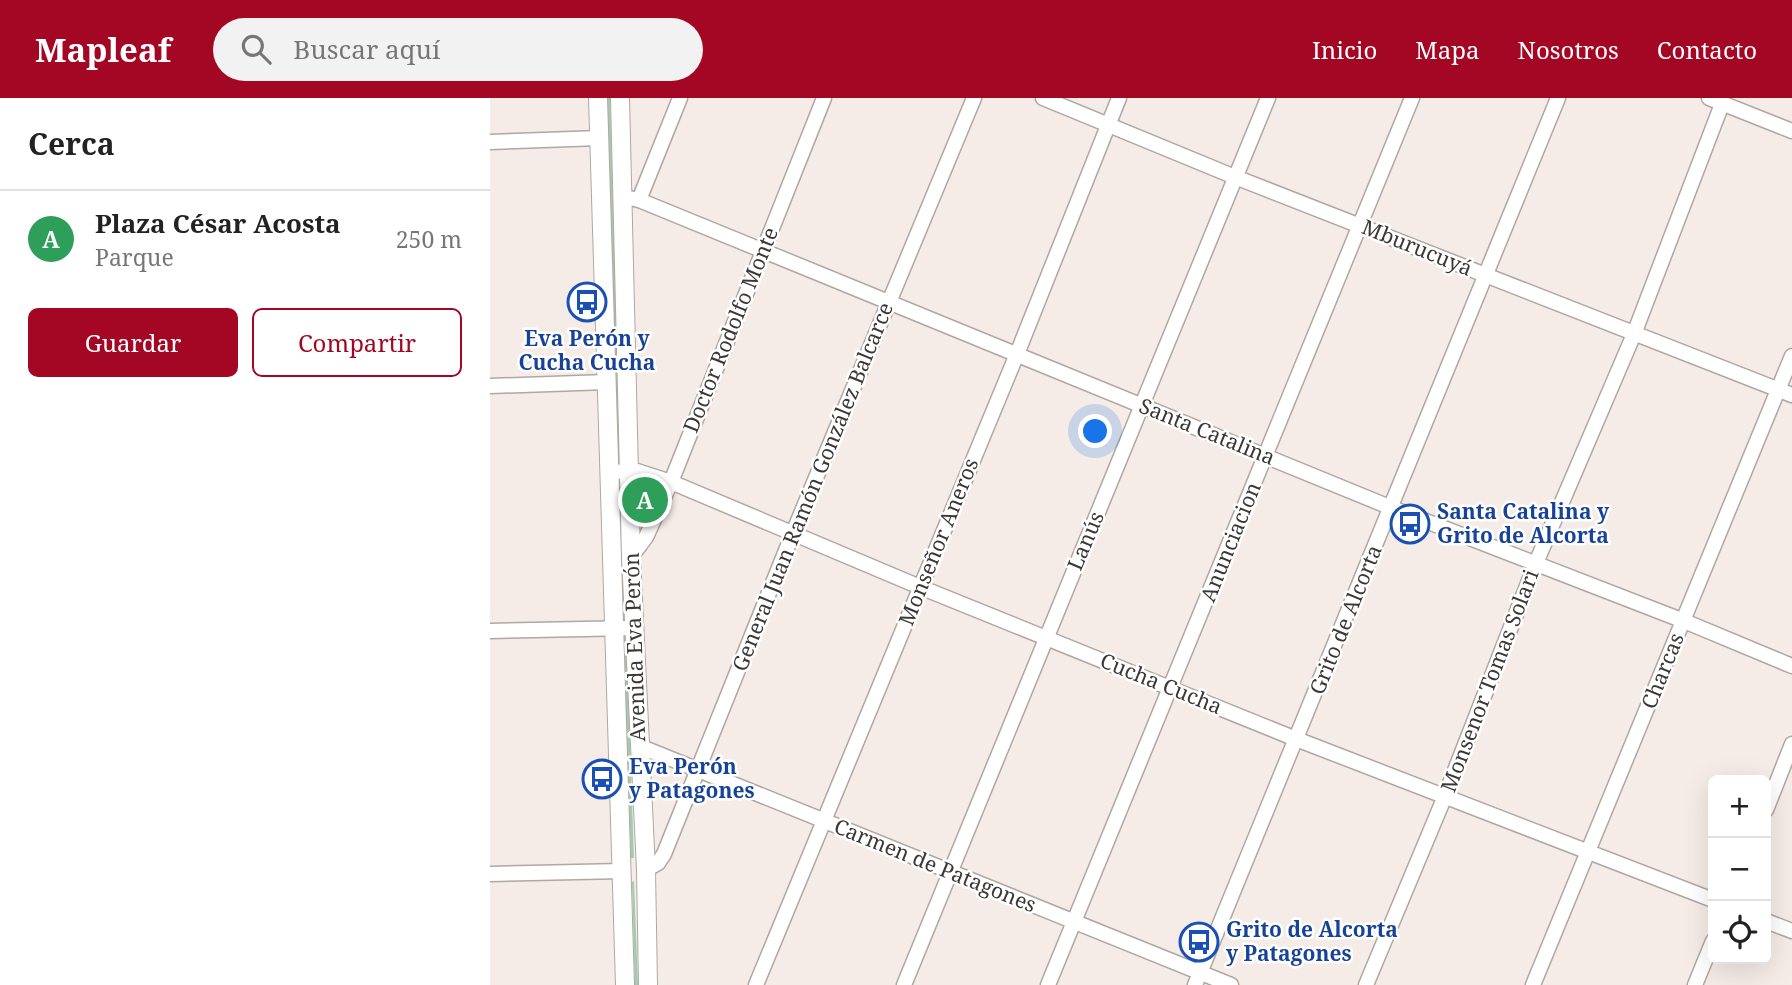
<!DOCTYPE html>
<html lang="es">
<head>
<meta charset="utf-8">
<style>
	body { margin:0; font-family:"Noto Serif",serif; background:#f2f2f2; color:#222 }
	.controls { position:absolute; right:21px; bottom:21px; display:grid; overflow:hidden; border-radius:10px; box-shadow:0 7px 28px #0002 }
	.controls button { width:63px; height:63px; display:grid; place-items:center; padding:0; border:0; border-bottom:2px solid #e0e0e0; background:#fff; color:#222; font:35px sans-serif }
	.you { position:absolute; left:606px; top:334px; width:24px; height:24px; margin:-18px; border:5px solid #fff; border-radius:50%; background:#1a73e8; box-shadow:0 0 0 10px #1a73e833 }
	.badge { display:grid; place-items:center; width:46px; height:46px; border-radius:50%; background:#a40723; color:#fff; font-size:23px; font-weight:700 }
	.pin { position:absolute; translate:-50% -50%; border:4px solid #fff; box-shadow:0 2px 7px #0006 }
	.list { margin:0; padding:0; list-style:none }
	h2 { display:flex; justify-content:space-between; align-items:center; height:91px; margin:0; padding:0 28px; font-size:30px }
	h2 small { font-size:23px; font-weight:400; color:#767676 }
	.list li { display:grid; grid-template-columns:46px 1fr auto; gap:21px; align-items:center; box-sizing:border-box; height:98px; padding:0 28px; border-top:2px solid #e0e0e0 }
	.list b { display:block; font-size:26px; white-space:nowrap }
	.list p { margin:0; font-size:23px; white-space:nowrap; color:#767676 }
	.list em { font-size:23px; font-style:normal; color:#767676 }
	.actions { display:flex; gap:14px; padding:21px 28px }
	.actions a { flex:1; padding:16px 0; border:2px solid #a40723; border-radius:10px; text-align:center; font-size:24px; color:#a40723 }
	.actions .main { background:#a40723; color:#fff }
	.icon { flex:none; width:38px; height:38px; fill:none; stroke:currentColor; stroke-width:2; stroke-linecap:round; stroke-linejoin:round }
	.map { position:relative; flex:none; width:1302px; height:887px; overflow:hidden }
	header { display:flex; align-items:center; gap:42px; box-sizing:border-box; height:98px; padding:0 35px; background:#a40723; color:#fff }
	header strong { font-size:33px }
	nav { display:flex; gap:38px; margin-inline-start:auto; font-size:24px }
	.search { width:490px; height:63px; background:#f2f2f2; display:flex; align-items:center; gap:18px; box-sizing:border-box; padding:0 24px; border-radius:38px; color:#767676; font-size:26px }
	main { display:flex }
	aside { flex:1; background:#fff }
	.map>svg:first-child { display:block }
</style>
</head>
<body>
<header>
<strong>Mapleaf</strong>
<div class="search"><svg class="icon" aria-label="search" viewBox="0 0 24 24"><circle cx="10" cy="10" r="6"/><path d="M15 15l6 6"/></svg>Buscar aquí</div>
<nav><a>Inicio</a><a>Mapa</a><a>Nosotros</a><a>Contacto</a></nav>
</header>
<main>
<aside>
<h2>Cerca<small></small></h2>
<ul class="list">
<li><span class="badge" style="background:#2e9e5b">A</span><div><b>Plaza César Acosta</b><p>Parque</p></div><em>250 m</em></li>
</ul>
<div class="actions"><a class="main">Guardar</a><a>Compartir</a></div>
</aside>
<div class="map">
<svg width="1302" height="887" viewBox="0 0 1302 887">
	<rect width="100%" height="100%" fill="#f5ece7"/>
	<g fill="#a0cdaf">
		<polygon points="117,0 120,0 130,368 127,368"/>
		<polygon points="127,377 130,378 135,524 132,524"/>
		<polygon points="149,383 166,386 155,419 148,419"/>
		<polygon points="133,535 136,535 144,760 141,760"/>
		<polygon points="144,783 148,887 145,887 142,784"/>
	</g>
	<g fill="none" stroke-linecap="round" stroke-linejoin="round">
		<defs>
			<g id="minor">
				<polyline points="553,0 745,79 1302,297"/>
				<polyline points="1219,0 1302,33"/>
				<polyline points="0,44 110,40"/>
				<polyline points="134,99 149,102 902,410 1194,523 1302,568"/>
				<polyline points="149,102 190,0"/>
				<polyline points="0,288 117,284"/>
				<polyline points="119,374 147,373 181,384 430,489 806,641 1223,802"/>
				<polyline points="141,459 156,439 181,384 334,0"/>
				<polyline points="0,533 143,530"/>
				<polyline points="149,648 741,887"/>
				<polyline points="1276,712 1302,646"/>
				<polyline points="156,772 168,765 174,756 303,435 484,0"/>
				<polyline points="0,776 132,773"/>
				<polyline points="1276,823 1302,833"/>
				<polyline points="266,887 527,256 629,0"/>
				<polyline points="414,887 778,0"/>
				<polyline points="558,887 922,0"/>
				<polyline points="705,887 1068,0"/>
				<polyline points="876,887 955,698 1046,465 1144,236 1232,6"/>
				<polyline points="1043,887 1302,258"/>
				<polyline points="1205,887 1223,843"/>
			</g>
			<g id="major">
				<polyline points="108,0 135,887"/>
				<polyline points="130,0 141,459 156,772 158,887"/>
			</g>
		</defs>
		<use href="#minor" stroke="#afa7a2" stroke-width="17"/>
		<use href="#major" stroke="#afa7a2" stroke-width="20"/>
		<use href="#minor" stroke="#fff" stroke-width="14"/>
		<use href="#major" stroke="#fff" stroke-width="18"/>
	</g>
	<defs>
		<symbol id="bus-ring" viewBox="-11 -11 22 22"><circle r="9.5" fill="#fff" stroke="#1a4fb4" stroke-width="1.5"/><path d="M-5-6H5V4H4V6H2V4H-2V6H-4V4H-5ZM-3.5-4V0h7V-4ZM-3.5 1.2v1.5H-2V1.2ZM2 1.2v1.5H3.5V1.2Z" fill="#1a4fb4"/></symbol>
	</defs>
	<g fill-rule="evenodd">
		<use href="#bus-ring" x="75" y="182" width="44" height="44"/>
		<use href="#bus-ring" x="898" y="404" width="44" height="44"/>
		<use href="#bus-ring" x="90" y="659" width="44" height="44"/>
		<use href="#bus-ring" x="687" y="822" width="44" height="44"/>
	</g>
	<g text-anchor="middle" stroke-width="5" stroke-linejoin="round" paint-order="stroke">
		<g font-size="21" fill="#3a3735" stroke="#fff">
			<text transform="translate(927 150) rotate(22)" y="7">Mburucuyá</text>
			<text transform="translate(241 232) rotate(-68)" y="7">Doctor Rodolfo Monte</text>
			<text transform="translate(717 334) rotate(22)" y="7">Santa Catalina</text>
			<text transform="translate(323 389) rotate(-68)" y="7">General Juan Ramón González Balcarce</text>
			<text transform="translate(596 443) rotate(-67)" y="7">Lanús</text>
			<text transform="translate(449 444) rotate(-68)" y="7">Monseñor Aneros</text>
			<text transform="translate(741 444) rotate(-68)" y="7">Anunciacion</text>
			<text transform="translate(856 522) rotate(-68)" y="7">Grito de Alcorta</text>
			<text transform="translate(145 549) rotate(-92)" y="7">Avenida Eva Perón</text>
			<text transform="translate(1173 573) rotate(-68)" y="7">Charcas</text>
			<text transform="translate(1000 583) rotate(-69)" y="7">Monsenor Tomas Solari</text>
			<text transform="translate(671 586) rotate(22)" y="7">Cucha Cucha</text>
			<text transform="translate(445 768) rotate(22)" y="7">Carmen de Patagones</text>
		</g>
		<g font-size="21" font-weight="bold" fill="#164399" stroke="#fff" text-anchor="start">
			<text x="97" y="248" text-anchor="middle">Eva Perón y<tspan x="97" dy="24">Cucha Cucha</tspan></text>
			<text x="947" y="421">Santa Catalina y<tspan x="947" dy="24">Grito de Alcorta</tspan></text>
			<text x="139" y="676">Eva Perón<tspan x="139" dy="24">y Patagones</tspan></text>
			<text x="736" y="839">Grito de Alcorta<tspan x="736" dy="24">y Patagones</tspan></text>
		</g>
	</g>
</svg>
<div class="controls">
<button>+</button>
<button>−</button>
<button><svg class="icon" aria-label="locate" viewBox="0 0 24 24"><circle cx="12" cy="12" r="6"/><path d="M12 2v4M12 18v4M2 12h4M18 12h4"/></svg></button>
</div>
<div class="you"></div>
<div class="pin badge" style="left:155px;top:402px;background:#2e9e5b">A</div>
</div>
</main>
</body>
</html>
